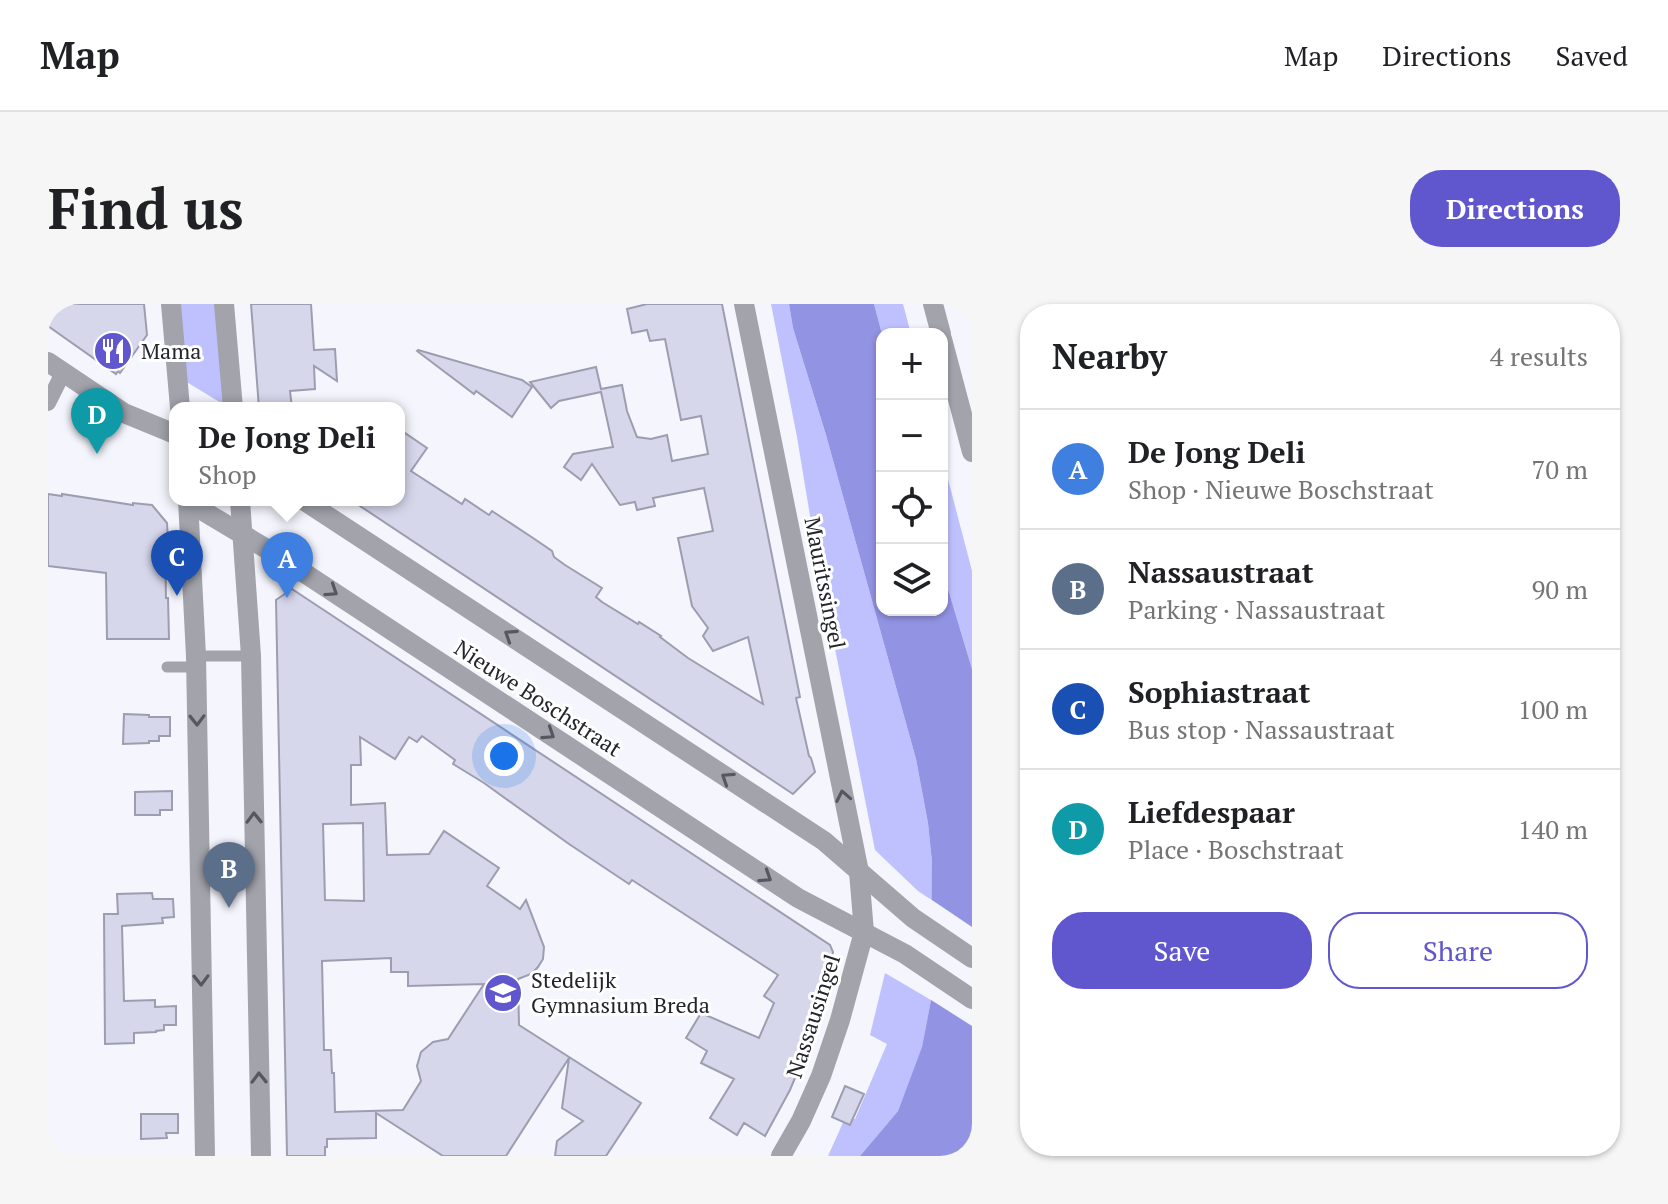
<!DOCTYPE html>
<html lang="en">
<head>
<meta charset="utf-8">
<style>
	body { margin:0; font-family:"PT Serif",serif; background:#f6f6f6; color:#202124 }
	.controls { position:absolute; right:24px; top:24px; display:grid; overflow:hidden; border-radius:16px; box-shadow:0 2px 6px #0004 }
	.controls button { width:72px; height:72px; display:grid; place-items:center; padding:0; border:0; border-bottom:2px solid #e0e0e0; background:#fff; color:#202124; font:40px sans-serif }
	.you { position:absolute; left:456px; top:452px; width:28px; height:28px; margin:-20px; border:6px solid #fff; border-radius:50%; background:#1a73e8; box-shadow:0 0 0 12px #1a73e833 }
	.badge { display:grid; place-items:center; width:52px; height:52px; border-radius:50%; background:#6056ce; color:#fff; font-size:26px; font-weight:700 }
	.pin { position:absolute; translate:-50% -66px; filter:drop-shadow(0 2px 4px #0008) }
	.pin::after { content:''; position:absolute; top:42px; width:28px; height:24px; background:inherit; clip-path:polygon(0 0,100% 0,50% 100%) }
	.popup { position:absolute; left:121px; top:98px; width:236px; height:104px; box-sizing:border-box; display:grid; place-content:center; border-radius:16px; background:#fff; filter:drop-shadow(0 2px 6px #0005); font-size:26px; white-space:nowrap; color:#757577 }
	.popup b { font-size:30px; color:#202124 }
	.popup::after { content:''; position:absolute; left:50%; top:100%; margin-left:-16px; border:16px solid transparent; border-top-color:#fff }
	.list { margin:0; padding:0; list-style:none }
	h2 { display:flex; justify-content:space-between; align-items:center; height:104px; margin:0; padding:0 32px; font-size:34px }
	h2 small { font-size:26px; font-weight:400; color:#757577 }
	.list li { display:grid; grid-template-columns:52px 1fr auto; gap:24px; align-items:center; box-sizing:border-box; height:120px; padding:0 32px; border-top:2px solid #e0e0e0 }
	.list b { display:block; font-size:30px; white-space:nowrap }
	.list p { margin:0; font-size:26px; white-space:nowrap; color:#757577 }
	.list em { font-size:26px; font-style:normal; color:#757577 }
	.actions { display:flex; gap:16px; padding:24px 32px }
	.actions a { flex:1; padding:18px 0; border:2px solid #6056ce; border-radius:32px; text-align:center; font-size:28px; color:#6056ce }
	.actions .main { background:#6056ce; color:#fff }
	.icon { flex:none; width:44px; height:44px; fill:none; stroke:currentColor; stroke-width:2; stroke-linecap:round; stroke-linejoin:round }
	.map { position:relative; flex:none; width:924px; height:852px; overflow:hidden; border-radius:32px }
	header { display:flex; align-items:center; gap:48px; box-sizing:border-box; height:112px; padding:0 40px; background:#fff; border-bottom:2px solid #e0e0e0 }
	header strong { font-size:38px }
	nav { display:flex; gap:44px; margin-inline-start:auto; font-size:28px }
	.intro { display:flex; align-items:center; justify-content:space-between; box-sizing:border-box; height:192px; padding:0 48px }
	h1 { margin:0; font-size:56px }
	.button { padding:20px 36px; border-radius:32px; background:#6056ce; color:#fff; font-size:28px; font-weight:700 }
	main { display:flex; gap:48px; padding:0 48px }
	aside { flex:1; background:#fff; border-radius:32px; box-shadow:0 2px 6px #0004 }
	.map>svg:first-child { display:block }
</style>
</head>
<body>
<header>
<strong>Map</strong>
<nav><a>Map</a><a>Directions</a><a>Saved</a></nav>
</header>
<div class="intro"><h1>Find us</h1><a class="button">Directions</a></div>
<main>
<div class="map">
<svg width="924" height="852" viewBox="0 0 924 852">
	<rect width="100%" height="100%" fill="#f5f5fd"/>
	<g fill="#bec1fd">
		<polygon points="131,0 169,0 178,102 137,77"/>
		<polygon points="723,0 741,0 745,24 778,131 868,455 880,519 884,558 885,597 870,587 827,546 769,254 749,133"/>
		<polygon points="826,0 855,0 863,30 834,30"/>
		<polygon points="894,152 924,267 924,365 894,265"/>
		<polygon points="837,669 883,696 874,744 850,807 812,852 780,852 798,812 807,815 839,740 822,731"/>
	</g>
	<polygon fill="#9293e3" points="741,0 826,0 834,30 834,306 894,306 894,265 924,365 924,852 812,852 850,807 874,743 883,696 884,558 880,519 868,455 778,131 745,24"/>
	<polygon fill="#f5f5fd" points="881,594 924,623 924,722 880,694"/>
	<g fill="#d6d7eb" stroke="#9c9db0" stroke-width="2" fill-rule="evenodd">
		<polygon points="0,0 96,0 99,31 72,69 70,67 68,70 0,22"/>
		<polygon points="203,0 263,0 266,46 287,45 289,77 266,62 267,85 242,87 244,104 211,104"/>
		<polygon points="599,0 674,0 752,393 748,394 761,452 763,454 767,468 745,490 303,196 351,196 351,125 379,144 363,167 414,200 417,195 441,211 444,207 485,234 504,247 506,253 517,261 554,284 548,293 554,298 590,320 591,318 613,332 612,333 640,354 715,400 700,333 665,347 655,332 660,324 644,302 630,234 665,227 656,184 605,194 607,202 589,206 587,198 572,201 544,160 533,176 516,163 525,150 565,143 553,88 511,97 503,104 482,78 548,63 553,85 574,81 579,107 589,133 603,135 619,131 624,157 660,150 653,112 633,116 617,35 602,37 599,26 584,29 579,5"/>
		<polygon points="370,46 474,76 484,83 464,113 428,87 426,90 369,47"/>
		<polygon points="0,190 14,192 14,190 85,201 85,199 104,201 119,219 120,236 117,237 118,294 120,294 121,335 59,335 58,269 0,262"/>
		<path d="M244 285 782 641 785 648 780 674 765 731 742 786 717 832 696 819 689 831 662 814 686 775 653 759 659 747 638 734 653 709 711 734 726 699 716 692 730 671 584 576 581 580 521 540 436 479 405 460 407 456 374 432 369 438 361 433 347 455 312 433 313 461H303V501L337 499 339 551 381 550 396 527 451 564 439 582 472 605 478 596 496 643 495 655 490 663 483 670 470 675 471 721 593 799 558 852H507L509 837 535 817 514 804 521 754 458 852H395L328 809V834L279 835V843H277V852H239L228 296ZM315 519 316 597 277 596 275 520ZM343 654V668H360V682L436 680 400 735 385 738 373 748 369 762 373 777 355 806 287 808 286 769H284L283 746H276L274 657Z"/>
		<polygon points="76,410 101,411 101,413 122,413 122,432 111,432 111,437 101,437 101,439 75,440"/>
		<polygon points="124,487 124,506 112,506 112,511 87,511 87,488"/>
		<polygon points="104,589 105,595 125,595 126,613 114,614 115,619 74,622 76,697 107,696 107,703 128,702 128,721 116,721 116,726 108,727 108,728 86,729 86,739 57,740 56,610 70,610 69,590"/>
		<polygon points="797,782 816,790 802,821 784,813"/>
		<polygon points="93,810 130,810 130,829 118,829 119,834 93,835"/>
	</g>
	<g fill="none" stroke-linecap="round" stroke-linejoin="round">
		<g stroke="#a2a3ab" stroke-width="11">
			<polyline points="148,352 203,352"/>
			<polyline points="119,363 148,363"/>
		</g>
		<polyline stroke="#a2a3ab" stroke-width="16" points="0,99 15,69"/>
		<g stroke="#a2a3ab" stroke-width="20">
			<polyline points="696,0 811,568 816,628 792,716 773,772 753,817 733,852"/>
			<polyline points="0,58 76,109 127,130"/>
			<polyline points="255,196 776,537 865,614 924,654"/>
			<polyline points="140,198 229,251 750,594 857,650 924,695"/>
		</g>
		<g stroke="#a2a3ab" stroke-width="20">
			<polyline points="123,0 132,104"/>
			<polyline points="176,0 185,104"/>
			<polyline points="885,0 893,30"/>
			<polyline points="894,35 924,148"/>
			<polyline points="140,196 148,352 157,852"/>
			<polyline points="192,196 203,352 213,852"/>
		</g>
	</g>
	<defs><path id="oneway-chevron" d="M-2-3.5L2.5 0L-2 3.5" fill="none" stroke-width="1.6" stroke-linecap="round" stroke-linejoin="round" transform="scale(2)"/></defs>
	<g stroke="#56575f">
		<use href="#oneway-chevron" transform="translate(284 287) rotate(33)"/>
		<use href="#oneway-chevron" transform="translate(462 331) rotate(-147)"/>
		<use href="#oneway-chevron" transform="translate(149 416) rotate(89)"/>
		<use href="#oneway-chevron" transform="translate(501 430) rotate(33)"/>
		<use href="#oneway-chevron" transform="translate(679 474) rotate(-147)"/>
		<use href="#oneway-chevron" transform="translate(795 492) rotate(-101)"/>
		<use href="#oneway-chevron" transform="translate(206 514) rotate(-91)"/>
		<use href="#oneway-chevron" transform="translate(718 573) rotate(33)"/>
		<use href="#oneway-chevron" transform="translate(153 676) rotate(89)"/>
		<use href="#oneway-chevron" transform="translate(211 774) rotate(-91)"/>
	</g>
	<defs>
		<symbol id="restaurant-disc" viewBox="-11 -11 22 22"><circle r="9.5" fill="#6056ce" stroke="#fff"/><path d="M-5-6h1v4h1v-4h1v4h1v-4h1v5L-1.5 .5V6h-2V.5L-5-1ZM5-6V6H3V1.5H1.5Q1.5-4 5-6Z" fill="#fff"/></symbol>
		<symbol id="school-disc" viewBox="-11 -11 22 22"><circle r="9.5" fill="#6056ce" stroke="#fff"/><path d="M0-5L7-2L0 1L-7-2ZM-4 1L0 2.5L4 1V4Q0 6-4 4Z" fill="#fff"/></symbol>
	</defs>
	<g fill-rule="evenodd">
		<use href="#restaurant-disc" x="43" y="25" width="44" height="44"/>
		<use href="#school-disc" x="433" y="667" width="44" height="44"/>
	</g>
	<g text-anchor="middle" stroke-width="6" stroke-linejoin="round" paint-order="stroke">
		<g font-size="22" fill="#24252c" stroke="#fff" text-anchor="start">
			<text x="93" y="55">Mama</text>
			<text x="483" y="684">Stedelijk<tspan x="483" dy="25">Gymnasium Breda</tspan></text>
		</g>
		<g font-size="22" fill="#24252c" stroke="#fff">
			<text transform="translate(777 279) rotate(79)" y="8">Mauritssingel</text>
			<text transform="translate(490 394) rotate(33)" y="8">Nieuwe Boschstraat</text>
			<text transform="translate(765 712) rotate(-72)" y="8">Nassausingel</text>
		</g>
	</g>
</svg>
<div class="controls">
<button>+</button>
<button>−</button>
<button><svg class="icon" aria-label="locate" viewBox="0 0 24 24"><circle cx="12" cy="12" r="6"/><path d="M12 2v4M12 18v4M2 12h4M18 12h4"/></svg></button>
<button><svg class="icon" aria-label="layers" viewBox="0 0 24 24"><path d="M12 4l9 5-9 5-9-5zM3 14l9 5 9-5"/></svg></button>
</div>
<div class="you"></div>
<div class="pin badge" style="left:239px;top:294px;background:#3f7fe0">A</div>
<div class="popup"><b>De Jong Deli</b>Shop</div>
<div class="pin badge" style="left:181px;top:604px;background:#5c6f8a">B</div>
<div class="pin badge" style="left:129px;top:292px;background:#1a4fb4">C</div>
<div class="pin badge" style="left:49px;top:150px;background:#0f9aa8">D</div>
</div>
<aside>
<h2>Nearby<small>4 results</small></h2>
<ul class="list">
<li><span class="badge" style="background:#3f7fe0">A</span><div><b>De Jong Deli</b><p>Shop · Nieuwe Boschstraat</p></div><em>70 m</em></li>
<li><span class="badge" style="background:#5c6f8a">B</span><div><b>Nassaustraat</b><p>Parking · Nassaustraat</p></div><em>90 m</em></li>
<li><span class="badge" style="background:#1a4fb4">C</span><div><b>Sophiastraat</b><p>Bus stop · Nassaustraat</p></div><em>100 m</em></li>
<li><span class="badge" style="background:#0f9aa8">D</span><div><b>Liefdespaar</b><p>Place · Boschstraat</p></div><em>140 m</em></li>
</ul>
<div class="actions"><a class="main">Save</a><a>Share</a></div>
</aside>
</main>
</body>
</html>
